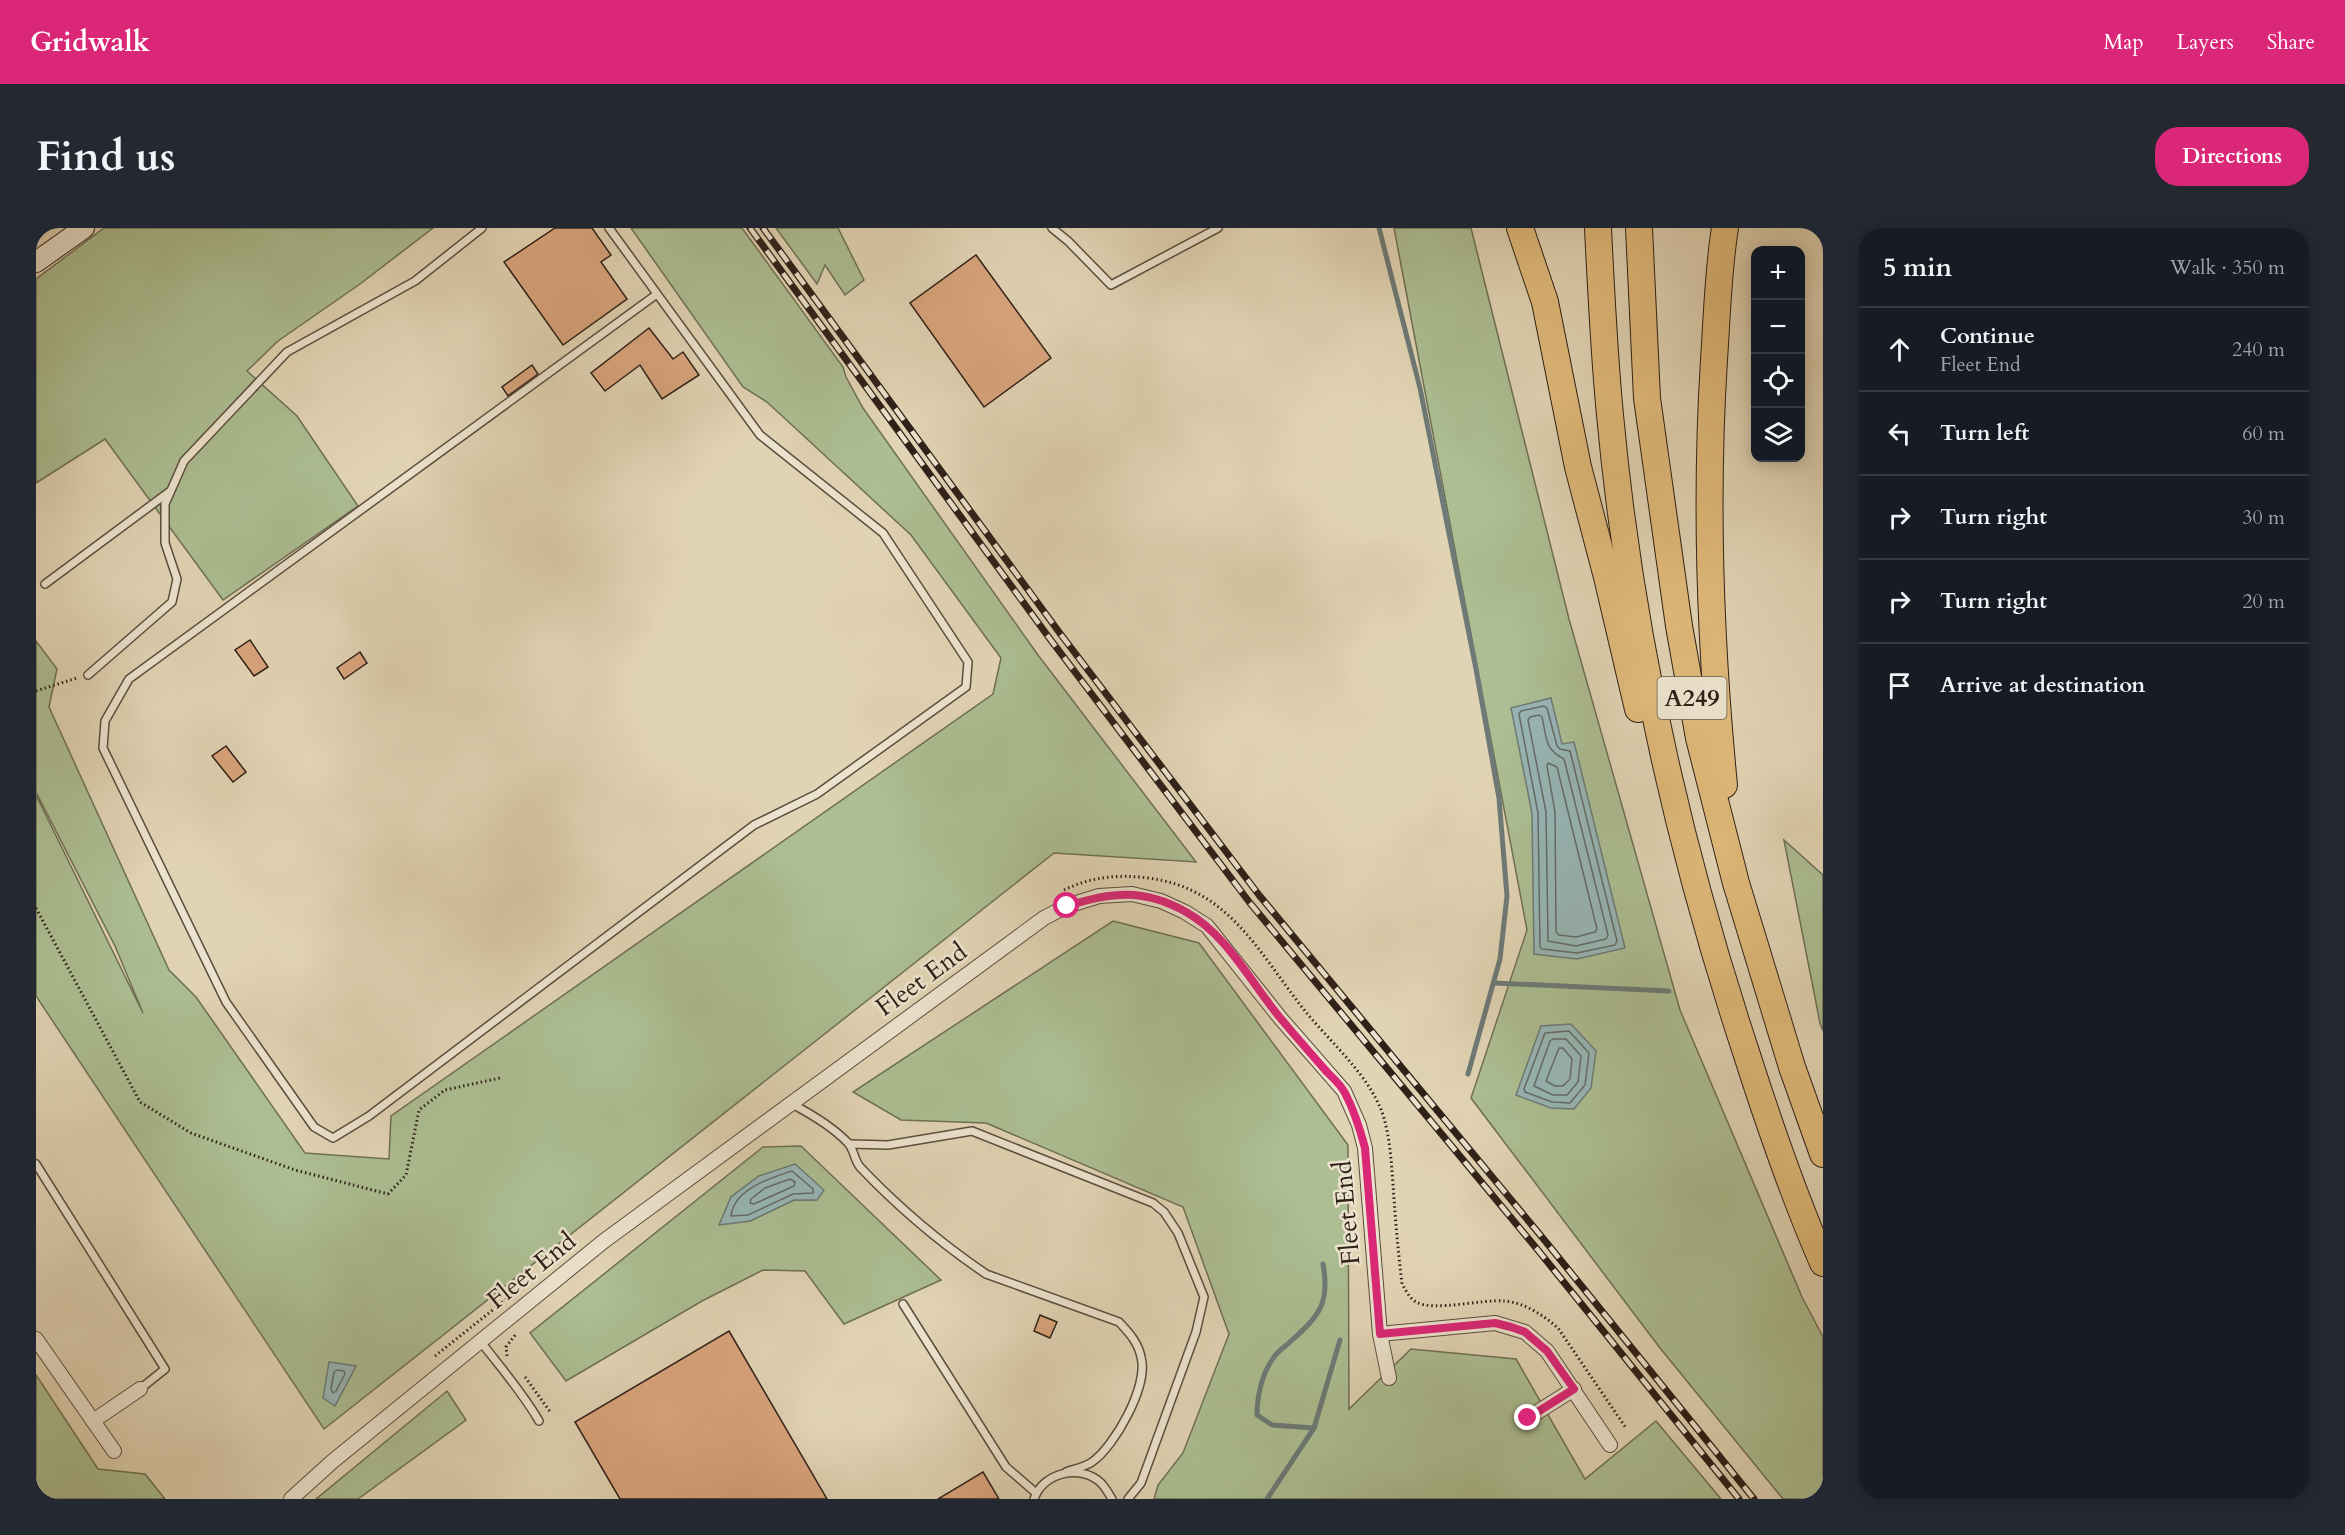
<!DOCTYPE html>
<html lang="en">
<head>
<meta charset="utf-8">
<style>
	body { margin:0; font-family:Cardo,serif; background:#242831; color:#f1f3f6 }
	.controls { position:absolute; right:18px; top:18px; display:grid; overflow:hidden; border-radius:12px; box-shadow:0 3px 15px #0003 }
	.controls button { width:54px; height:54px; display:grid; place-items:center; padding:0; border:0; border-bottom:2px solid #363941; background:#171b24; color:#f1f3f6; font:30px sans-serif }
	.stop { position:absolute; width:18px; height:18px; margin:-14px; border:4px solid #db2777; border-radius:50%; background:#fff }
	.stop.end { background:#db2777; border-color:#fff; box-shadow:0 2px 6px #0008 }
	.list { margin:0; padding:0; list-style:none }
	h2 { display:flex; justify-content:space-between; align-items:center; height:78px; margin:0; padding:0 24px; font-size:26px }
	h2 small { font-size:20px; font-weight:400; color:#9ea1a6 }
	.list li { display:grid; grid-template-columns:39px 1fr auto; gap:18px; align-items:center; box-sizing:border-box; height:84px; padding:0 24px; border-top:2px solid #363941 }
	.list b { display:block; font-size:22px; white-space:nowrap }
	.list p { margin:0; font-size:20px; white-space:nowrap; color:#9ea1a6 }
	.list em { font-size:20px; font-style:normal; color:#9ea1a6 }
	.icon { flex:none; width:33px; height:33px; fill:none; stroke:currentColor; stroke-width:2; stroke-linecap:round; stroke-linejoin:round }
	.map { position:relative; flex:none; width:1787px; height:1271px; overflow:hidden; border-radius:24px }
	header { display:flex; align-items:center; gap:36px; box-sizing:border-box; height:84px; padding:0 30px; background:#db2777; color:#fff }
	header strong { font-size:28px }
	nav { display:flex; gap:33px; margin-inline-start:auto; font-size:21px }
	.intro { display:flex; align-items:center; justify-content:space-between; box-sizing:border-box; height:144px; padding:0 36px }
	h1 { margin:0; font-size:42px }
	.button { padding:15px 27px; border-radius:24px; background:#db2777; color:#fff; font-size:21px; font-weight:700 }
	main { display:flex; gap:36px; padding:0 36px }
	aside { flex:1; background:#171b24; border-radius:24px; box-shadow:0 3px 15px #0003 }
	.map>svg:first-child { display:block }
</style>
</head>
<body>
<header>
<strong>Gridwalk</strong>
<nav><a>Map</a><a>Layers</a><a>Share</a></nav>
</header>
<div class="intro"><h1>Find us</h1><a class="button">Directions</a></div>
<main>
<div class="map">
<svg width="1787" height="1271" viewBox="0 0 1787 1271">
	<rect width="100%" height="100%" fill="#e1d4b4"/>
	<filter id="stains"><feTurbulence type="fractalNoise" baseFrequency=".00333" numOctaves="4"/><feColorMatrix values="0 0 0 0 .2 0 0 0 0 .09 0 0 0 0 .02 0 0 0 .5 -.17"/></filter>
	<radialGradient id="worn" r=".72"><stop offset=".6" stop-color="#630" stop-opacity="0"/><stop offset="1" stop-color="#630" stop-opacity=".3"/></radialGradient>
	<g fill="#acbe92" stroke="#6e6f55" stroke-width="1.5" fill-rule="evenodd">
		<polygon points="68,0 397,0 324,56 242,113 211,143 261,188 322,278 187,372 69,211 0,255 0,51"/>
		<polygon points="595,0 706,0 807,139 810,149 827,180 1002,427 1160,634 1018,625 288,1201 0,768 0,567 107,785 79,718 0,564 0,413 21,441 13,479 133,742 160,769 269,925 353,931 355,888 957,466 965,430 875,307 731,174 707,159"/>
		<polygon points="740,0 802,0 828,52 809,67 789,37 781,56"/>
		<polygon points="1358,0 1435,0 1533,391 1644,782 1766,1069 1787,1109 1787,1271 1747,1271 1624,1120 1435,870 1491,702"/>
		<polygon points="1748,612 1787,647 1787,803 1784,795"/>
		<polygon points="1077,693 1163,715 1312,917 1313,1181 1375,1121 1480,1131 1549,1251 1620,1193 1685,1271 1118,1271 1122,1257 1147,1225 1193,1106 1147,979 950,895 865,892 817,864"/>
		<path d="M765 918 905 1052 808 1096 769 1043 727 1042 666 1073 530 1153 494 1105 727 919ZM723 948 781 972H758L714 993 684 996 695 969Z"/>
		<polygon points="0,1147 62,1241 109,1246 129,1271 0,1271"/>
		<polygon points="411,1163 430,1192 322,1271 280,1271"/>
	</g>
	<g fill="#97b6b6" stroke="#6d7a77" stroke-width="1.5">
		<polygon points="1515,470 1526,516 1538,514 1589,720 1541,731 1498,726 1496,585 1475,480"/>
		<polygon points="1535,796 1560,823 1555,860 1538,881 1515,880 1480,867 1505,798"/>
		<polygon points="759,936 788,962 781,972 758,972 714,993 683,997 695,969 723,948"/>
		<polygon points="293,1134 320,1138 299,1178 287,1170"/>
	</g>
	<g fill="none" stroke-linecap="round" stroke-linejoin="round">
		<g stroke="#636b67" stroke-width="1.5">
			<polygon points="1508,478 1511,480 1521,518 1524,521 1534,523 1581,713 1579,717 1541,725 1506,721 1504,719 1502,585 1483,486 1485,483"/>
			<path d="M1503 487 1506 489C1511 510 1508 521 1528 531L1572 707 1570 711 1540 718 1512 713 1510 584 1492 492 1494 489Z"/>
			<polygon points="1512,535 1521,539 1561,701 1559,704 1540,709 1523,707 1520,704 1519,584 1511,538"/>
			<polygon points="1533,803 1553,825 1549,857 1534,875 1516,874 1489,864 1488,861 1509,805"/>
			<polygon points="1517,811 1530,811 1545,828 1542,854 1531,867 1517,867 1498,858 1514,813"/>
			<polygon points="1523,820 1527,820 1536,831 1534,851 1527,858 1519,858 1510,853"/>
			<path d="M756 943 777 961V965L757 966 712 987 695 988C698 961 734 950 756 943Z"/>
			<polygon points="754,951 759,954 758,958 718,976 714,975 715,971 729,960"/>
			<polygon points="301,1142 308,1143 309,1146 300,1163 297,1165 295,1161 298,1144"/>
		</g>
		<g stroke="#6d7a77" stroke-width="5">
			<polyline points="1343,0 1384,160 1440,441 1463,570 1471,668 1464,731 1432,846"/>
			<polyline points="1458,755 1633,763"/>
			<path d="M1278 1200 1236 1197 1221 1187C1221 1168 1226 1145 1238 1129 1242 1123 1250 1118 1255 1113 1284 1087 1294 1075 1287 1036"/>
			<polyline points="1231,1271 1278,1200 1304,1112"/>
		</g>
	</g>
	<g fill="#d9a47d" stroke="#2f2018" stroke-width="1.5">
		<polygon points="519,0 556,0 575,27 565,34 591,71 527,117 468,34"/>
		<polygon points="940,27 1015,130 948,179 874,75"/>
		<polygon points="613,100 637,131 647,124 663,147 626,171 604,137 569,163 555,145"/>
		<polygon points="496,137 502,146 472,168 466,159"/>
		<polygon points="214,412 232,439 218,448 199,422"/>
		<polygon points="324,424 331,435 308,451 301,440"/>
		<polygon points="190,518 210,544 197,554 176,528"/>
		<polygon points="1004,1087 1021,1094 1014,1110 998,1103"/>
		<polygon points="693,1103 791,1271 584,1271 539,1194"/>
		<polygon points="947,1244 963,1271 902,1271"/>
	</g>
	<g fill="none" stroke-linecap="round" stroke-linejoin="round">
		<defs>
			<g id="lane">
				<polyline points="573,0 724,207 847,305 932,434 930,459 781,566 718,597 333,888 297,910 278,899 190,774 67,520 69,493 93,451 621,66"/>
				<polyline points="1016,0 1032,13 1075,57 1182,0"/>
				<polyline points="9,356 133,264"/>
				<polyline points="52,447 136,374 141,351 129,315 129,276 148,233 251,124 379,53 446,0"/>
				<path d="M756 876C775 886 796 898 812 915 818 921 818 932 824 939 861 978 906 1016 950 1046L1083 1094C1093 1105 1102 1114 1105 1129 1113 1157 1079 1218 1056 1234 1049 1239 1038 1241 1030 1244"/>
				<polyline points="814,916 852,917 936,903 1117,975 1128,984 1142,1005 1168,1069 1160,1104 1105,1255 1092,1271"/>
				<polyline points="0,936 129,1141 104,1161"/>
				<polyline points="867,1076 970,1239 1000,1265"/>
				<path d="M445 1114C465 1140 487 1165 503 1193"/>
				<path d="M998 1271C1007 1244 1045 1236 1065 1255 1069 1259 1073 1266 1076 1271"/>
			</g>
			<g id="street">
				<polyline points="1344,1106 1459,1095 1489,1104 1511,1123 1574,1217"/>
				<polyline points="0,1111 78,1223"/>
				<polyline points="1492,1190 1538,1161"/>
				<polyline points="57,1193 104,1161"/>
				<polyline points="255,1271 297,1233 568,1013 1008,690 1031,678 1063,668 1096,666 1125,673 1149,684 1171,698 1245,791 1308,863 1323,897 1329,920 1344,1106 1353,1150"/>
			</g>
			<polyline id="secondary" points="0,34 48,0"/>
			<g id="highway">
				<polyline points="1484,0 1509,74 1542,239 1571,349 1602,481"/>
				<path d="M1562 0C1565 62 1568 125 1574 187 1594 404 1642 618 1710 824 1733 896 1757 966 1787 1035"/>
				<polyline points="1603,0 1611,170 1643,398 1663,510 1700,655 1756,839 1787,926"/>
				<path d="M1688 557C1674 415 1669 274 1678 132 1681 88 1682 43 1689 0"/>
			</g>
		</defs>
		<use href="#lane" stroke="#5c4d3f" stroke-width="10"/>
		<use href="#street" stroke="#5c4d3f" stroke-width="16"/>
		<use href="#secondary" stroke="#2f2018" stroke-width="22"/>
		<use href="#highway" stroke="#2f2018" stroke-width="28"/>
		<g stroke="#2f2018" stroke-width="3" stroke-dasharray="1.5 3" stroke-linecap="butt">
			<polyline points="0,463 41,450"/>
			<path d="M1028 662C1055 649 1081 646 1112 650 1193 660 1223 725 1269 783 1295 815 1331 845 1346 884 1354 907 1355 932 1357 956 1359 989 1362 1022 1366 1056 1370 1062 1373 1070 1380 1074 1398 1084 1446 1071 1469 1073 1489 1075 1507 1087 1522 1100L1590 1200"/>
			<polyline points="0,680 104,874 155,905 259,942 352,966 370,947 383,882 409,862 464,850"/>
			<polyline points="399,1128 478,1065"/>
			<polyline points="471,1128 470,1119 480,1106"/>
			<polyline points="489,1149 515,1185"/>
		</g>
		<use href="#lane" stroke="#ece3ce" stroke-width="7"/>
		<use href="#street" stroke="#ece3ce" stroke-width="14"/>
		<use href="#secondary" stroke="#ece3ce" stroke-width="20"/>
		<use href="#highway" stroke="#e0ba7a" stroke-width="26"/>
		<defs>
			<g id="rail">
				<polyline points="714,0 1014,411 1214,675 1501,1021 1703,1271"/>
				<polyline points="727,0 1023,404 1223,667 1510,1014 1718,1271"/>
			</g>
		</defs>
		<use href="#rail" stroke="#2f2018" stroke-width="7"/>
		<use href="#rail" stroke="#ece3ce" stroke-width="4.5" stroke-dasharray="14" stroke-linecap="butt"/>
	</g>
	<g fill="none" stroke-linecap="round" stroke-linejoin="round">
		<path stroke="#db2777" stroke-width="8" d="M1031 678C1075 664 1108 660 1150 684 1192 707 1216 757 1246 792 1261 810 1276 827 1291 844 1297 850 1305 857 1309 865 1318 882 1324 901 1329 920L1344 1106 1459 1095 1475 1099 1489 1104 1511 1123 1538 1161 1492 1190"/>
	</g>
	<g text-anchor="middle" stroke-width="5" stroke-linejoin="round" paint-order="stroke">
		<rect fill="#ece3ce" stroke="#685a4f" stroke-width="1.5" x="1621.5" y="449" width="69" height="42" rx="4.5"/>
		<g font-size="24" font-weight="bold" fill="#2f2018">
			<text x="1656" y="478">A249</text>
		</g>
		<g font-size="26" fill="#2f2018" stroke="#ece3ce">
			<text transform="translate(885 751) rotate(-36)" y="9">Fleet End</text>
			<text transform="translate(1310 985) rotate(-95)" y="9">Fleet End</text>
			<text transform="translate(495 1042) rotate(-39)" y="9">Fleet End</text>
		</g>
	</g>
	<rect width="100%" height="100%" filter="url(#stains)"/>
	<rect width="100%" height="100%" fill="url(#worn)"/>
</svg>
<div class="controls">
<button>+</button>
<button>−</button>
<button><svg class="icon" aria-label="locate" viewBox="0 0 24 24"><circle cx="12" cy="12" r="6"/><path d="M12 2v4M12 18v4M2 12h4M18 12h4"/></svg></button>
<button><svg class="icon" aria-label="layers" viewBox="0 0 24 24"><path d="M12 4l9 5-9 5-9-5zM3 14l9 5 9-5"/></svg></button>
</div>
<div class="stop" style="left:1031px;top:678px"></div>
<div class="stop end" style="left:1492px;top:1190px"></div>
</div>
<aside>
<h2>5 min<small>Walk · 350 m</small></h2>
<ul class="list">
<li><svg class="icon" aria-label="ahead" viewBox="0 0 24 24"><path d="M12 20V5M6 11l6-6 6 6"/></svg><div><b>Continue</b><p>Fleet End</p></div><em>240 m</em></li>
<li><svg class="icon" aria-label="left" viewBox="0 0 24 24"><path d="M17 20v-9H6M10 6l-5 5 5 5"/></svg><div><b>Turn left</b></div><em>60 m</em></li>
<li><svg class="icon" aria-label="right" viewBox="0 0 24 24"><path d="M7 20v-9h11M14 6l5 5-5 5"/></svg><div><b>Turn right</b></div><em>30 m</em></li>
<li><svg class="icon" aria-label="right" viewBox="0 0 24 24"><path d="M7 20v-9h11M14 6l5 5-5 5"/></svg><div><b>Turn right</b></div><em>20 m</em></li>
<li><svg class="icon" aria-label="arrive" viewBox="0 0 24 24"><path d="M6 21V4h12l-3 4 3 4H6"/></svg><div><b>Arrive at destination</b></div></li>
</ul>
</aside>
</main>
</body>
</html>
